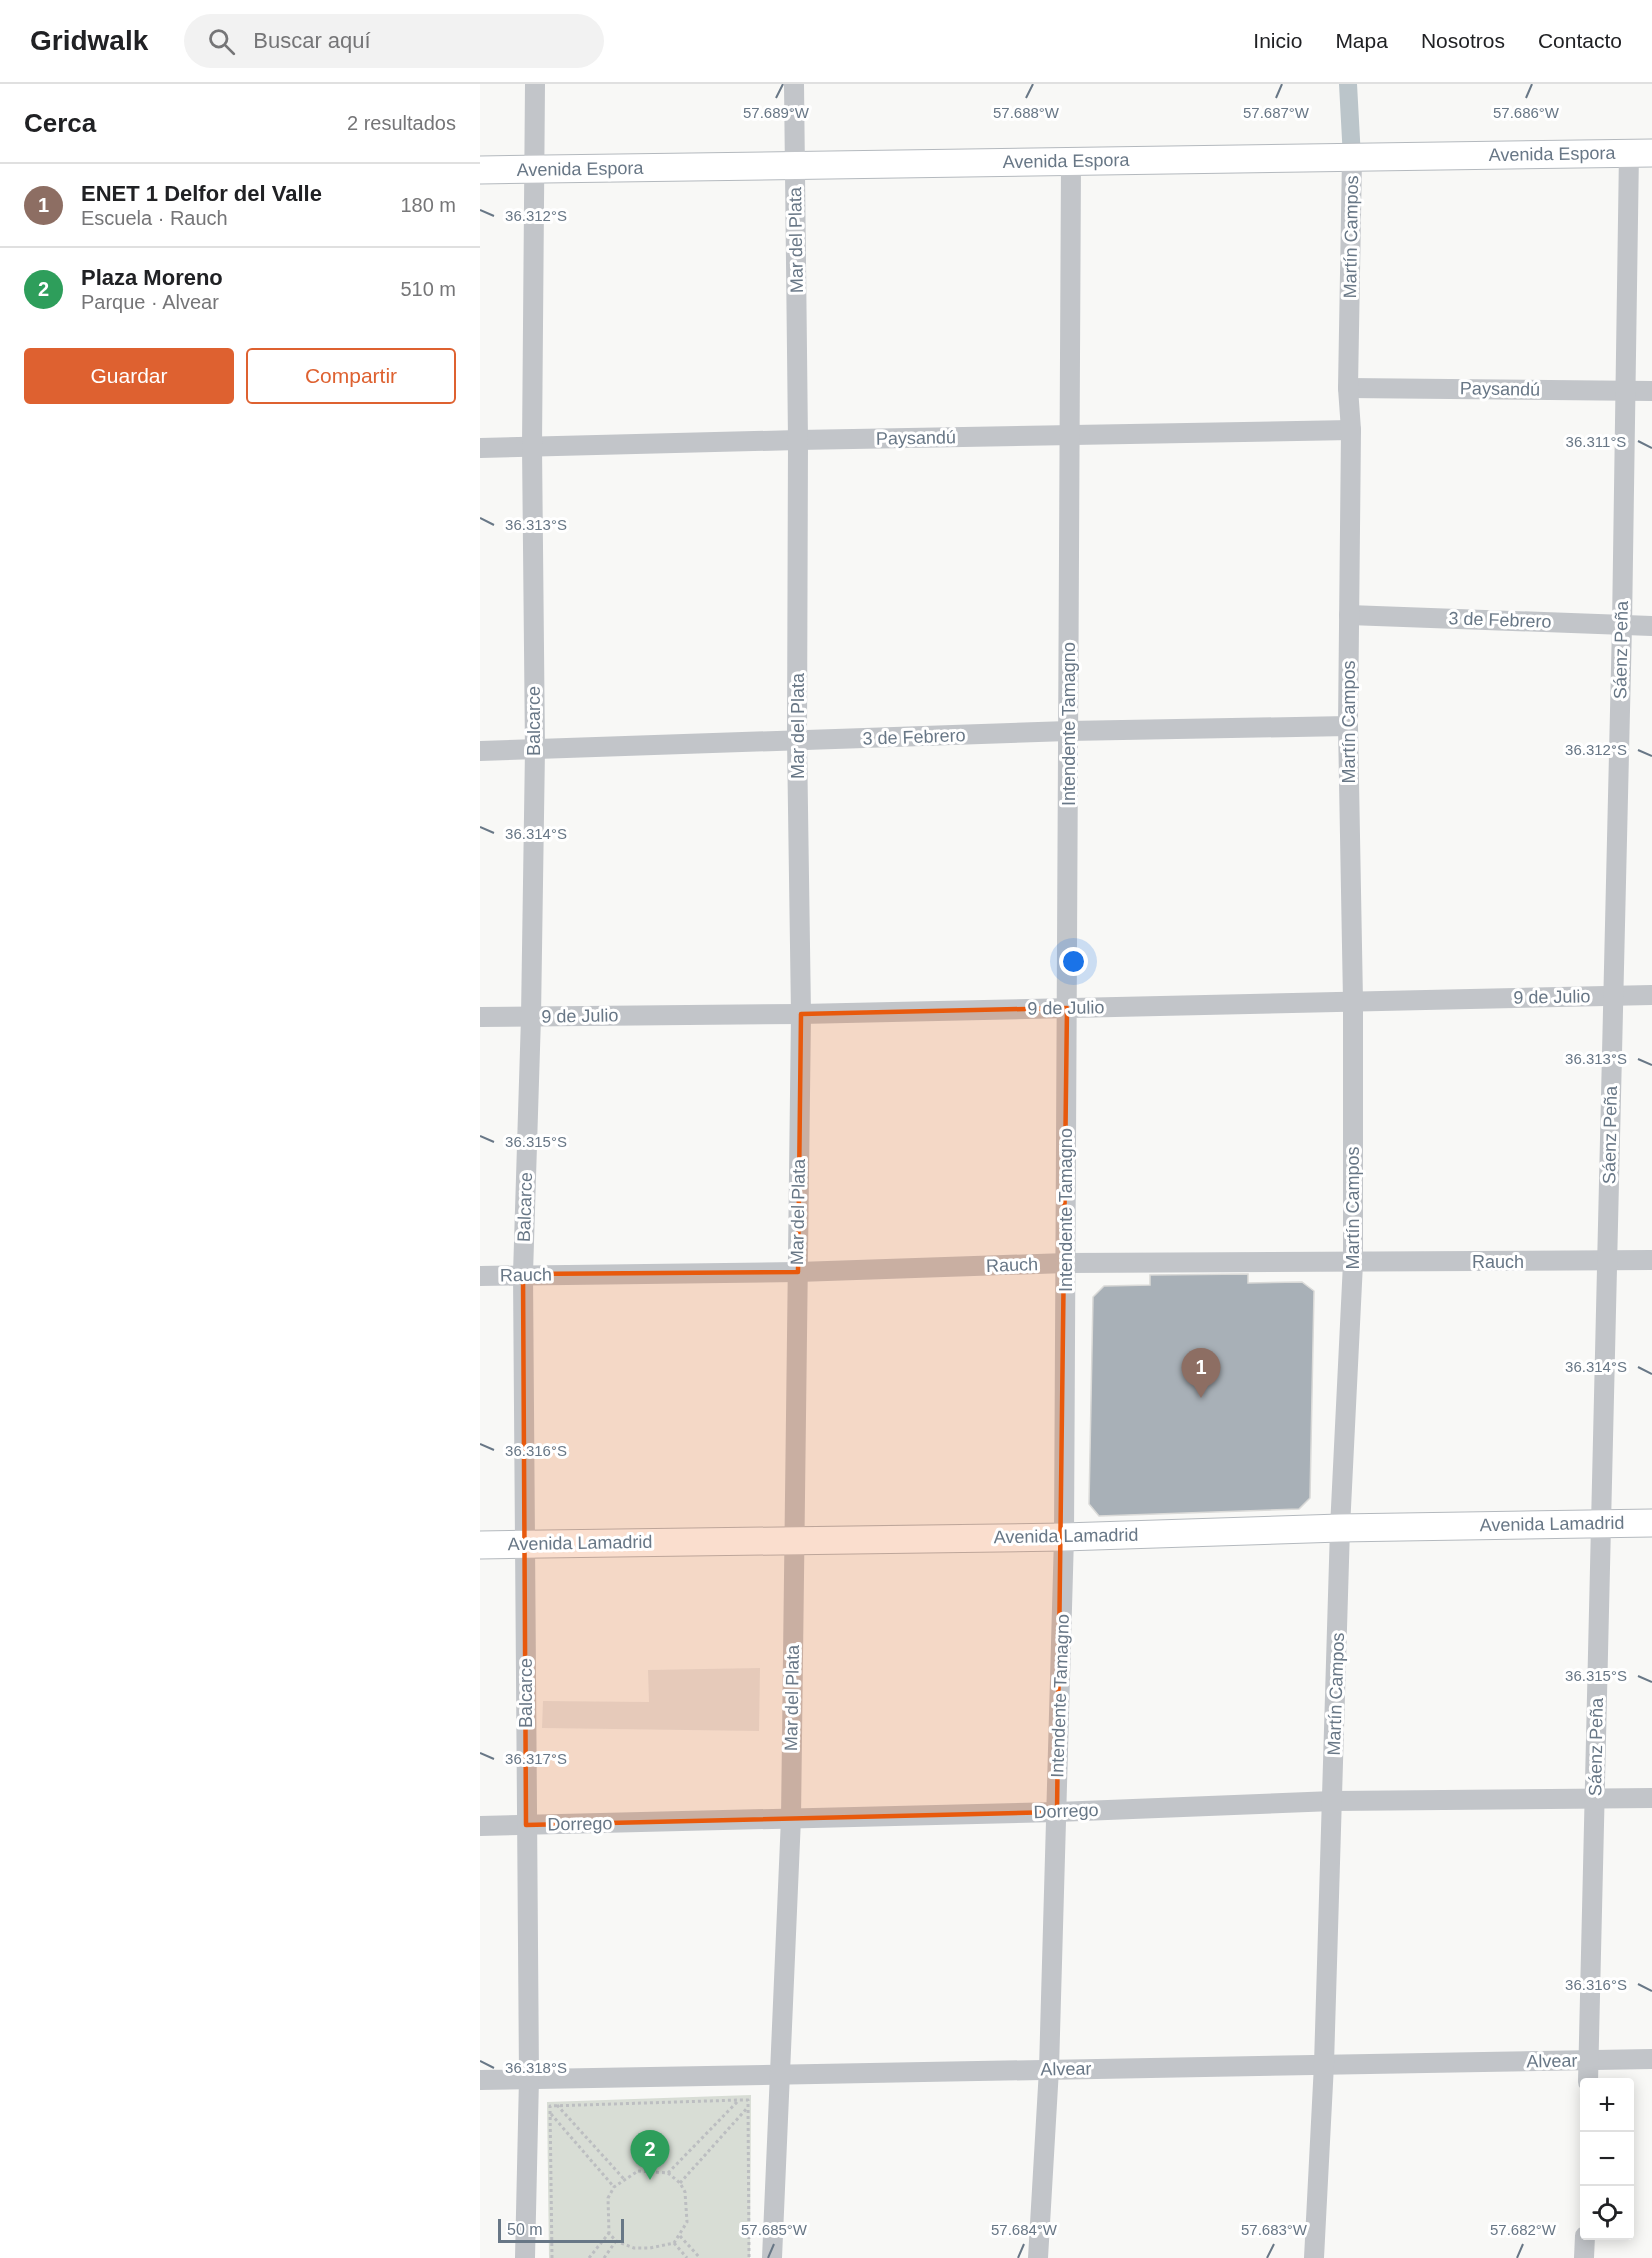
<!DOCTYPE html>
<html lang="es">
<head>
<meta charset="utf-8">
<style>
	body { margin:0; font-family:Arial,sans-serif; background:#f2f2f2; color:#202124 }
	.controls { position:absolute; right:18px; bottom:18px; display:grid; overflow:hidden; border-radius:6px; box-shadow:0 3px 15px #0003 }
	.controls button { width:54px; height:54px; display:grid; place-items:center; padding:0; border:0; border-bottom:2px solid #e0e0e0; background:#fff; color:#202124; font:30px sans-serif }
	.scale { position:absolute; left:18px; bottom:15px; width:126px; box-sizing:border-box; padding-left:6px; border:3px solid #687786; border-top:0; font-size:16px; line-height:21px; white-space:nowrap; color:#687786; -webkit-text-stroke:4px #fff; paint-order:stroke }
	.you { position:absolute; left:594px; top:878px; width:21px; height:21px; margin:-15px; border:4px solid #fff; border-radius:50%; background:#1a73e8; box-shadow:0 0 0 9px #1a73e833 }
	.badge { display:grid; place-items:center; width:39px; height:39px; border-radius:50%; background:#de6130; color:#fff; font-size:20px; font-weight:700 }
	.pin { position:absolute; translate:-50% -50px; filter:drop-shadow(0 2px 3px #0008) }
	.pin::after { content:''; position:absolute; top:32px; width:21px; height:18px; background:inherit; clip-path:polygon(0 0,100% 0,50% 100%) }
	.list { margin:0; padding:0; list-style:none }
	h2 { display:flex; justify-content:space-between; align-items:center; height:78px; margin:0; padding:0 24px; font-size:26px }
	h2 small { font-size:20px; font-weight:400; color:#757577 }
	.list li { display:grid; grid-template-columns:39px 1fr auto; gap:18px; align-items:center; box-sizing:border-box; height:84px; padding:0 24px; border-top:2px solid #e0e0e0 }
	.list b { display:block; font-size:22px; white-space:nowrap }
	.list p { margin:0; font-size:20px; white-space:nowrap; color:#757577 }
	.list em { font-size:20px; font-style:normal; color:#757577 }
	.actions { display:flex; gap:12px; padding:18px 24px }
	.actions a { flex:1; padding:14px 0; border:2px solid #de6130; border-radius:6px; text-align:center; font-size:21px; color:#de6130 }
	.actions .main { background:#de6130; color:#fff }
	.icon { flex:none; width:33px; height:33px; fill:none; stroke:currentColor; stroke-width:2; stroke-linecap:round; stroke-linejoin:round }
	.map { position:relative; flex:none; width:1172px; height:2174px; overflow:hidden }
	header { display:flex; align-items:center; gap:36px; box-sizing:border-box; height:84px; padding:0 30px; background:#fff; border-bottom:2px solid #e0e0e0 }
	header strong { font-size:28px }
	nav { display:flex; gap:33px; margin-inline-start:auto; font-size:21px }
	.search { width:420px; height:54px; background:#f2f2f2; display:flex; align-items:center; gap:15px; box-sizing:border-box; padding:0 21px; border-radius:33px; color:#757577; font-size:22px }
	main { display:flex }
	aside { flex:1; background:#fff }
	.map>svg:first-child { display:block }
</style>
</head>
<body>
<header>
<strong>Gridwalk</strong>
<div class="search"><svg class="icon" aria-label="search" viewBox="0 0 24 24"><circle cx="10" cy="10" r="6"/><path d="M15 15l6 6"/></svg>Buscar aquí</div>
<nav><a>Inicio</a><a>Mapa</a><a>Nosotros</a><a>Contacto</a></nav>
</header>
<main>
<aside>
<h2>Cerca<small>2 resultados</small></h2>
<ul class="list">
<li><span class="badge" style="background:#8d6e63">1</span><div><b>ENET 1 Delfor del Valle</b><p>Escuela · Rauch</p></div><em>180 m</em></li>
<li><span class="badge" style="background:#2e9e5b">2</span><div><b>Plaza Moreno</b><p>Parque · Alvear</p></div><em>510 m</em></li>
</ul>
<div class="actions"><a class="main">Guardar</a><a>Compartir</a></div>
</aside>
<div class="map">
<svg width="1172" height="2174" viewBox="0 0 1172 2174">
	<rect width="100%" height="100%" fill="#f8f8f6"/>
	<polygon fill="#e6e7e7" points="280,1584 279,1647 62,1644 63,1617 169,1618 168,1586"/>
	<polygon fill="#d8ddd5" points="271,2011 270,2174 69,2174 67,2018"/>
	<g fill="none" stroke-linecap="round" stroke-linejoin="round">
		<polyline stroke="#bbc5ca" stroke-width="18" points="868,0 872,74"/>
	</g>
	<polygon fill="#a8b0b7" stroke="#dadad8" stroke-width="1.5" points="768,1190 768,1199 822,1198 834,1207 830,1414 819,1425 619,1432 609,1420 613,1213 624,1202 670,1201 670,1191"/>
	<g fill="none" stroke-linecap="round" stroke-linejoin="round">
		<defs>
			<g id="secondary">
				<polyline points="0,86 1172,69"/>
				<polyline points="0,1461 584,1453 860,1444 1172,1439"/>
			</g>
		</defs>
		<use href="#secondary" stroke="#b4b9be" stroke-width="29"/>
		<g stroke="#bcbec1" stroke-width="3" stroke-dasharray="3 3" stroke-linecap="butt">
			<polyline points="77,2021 144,2095"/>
			<polyline points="71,2030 134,2103"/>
			<polygon points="158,2087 188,2089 200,2099 205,2108 207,2138 194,2159 170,2164 154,2164 136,2157 129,2149 128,2114 134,2103"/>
			<polyline points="188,2089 258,2017"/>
			<polyline points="200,2099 268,2023"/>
			<polyline points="200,2152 220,2174"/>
			<polyline points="194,2159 207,2174"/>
			<polyline points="72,2174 70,2022 259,2016 268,2016 269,2174"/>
			<polyline points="109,2174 129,2149"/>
			<polyline points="124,2174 136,2157"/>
		</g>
		<g stroke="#c2c5c9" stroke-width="20">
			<polyline points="868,304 1172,307"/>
			<polyline points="0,364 318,356 871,346"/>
			<polyline points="869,531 1172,542"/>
			<polyline points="0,667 588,647 868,642"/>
			<polyline points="0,933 321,930 1172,911"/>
			<polyline points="0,1192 318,1188 586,1179 1172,1176"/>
			<polyline points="0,1742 577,1728 853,1717 1172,1714"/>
			<polyline points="0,1996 1172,1975"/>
			<polyline points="1108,1998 1142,541 1149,68"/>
			<polyline points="45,2174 49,1994 43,1190 51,933 55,665 52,362 55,0"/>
			<polyline points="292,2174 311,1734 321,930 317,656 318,356 314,0"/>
			<polyline points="558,2174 569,1985 584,1453 591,77"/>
			<polyline points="834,2174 844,1980 860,1444 873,1179 873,917 868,642 871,346 868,304 872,74"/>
			<polyline points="1104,2174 1105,2152"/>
		</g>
		<use href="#secondary" stroke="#fff" stroke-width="27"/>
	</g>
	<path fill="#e8590c" fill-opacity="0.2" stroke="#e8590c" stroke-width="4.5" stroke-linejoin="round" d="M587 924 577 1728 46 1741 43 1190 318 1188 321 930Z"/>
	<path fill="none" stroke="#687786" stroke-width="2" d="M296 14 303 0M546 14 553 0M796 14 802 0M1046 14 1052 0M0 126 14 132M1158 357 1172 364M0 434 14 441M1158 666 1172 672M0 743 14 749M1158 975 1172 981M0 1052 14 1058M1158 1283 1172 1290M0 1360 14 1366M1158 1592 1172 1598M0 1669 14 1675M1158 1900 1172 1907M0 1977 14 1984M288 2174 294 2160M538 2174 544 2160M787 2174 794 2160M1037 2174 1043 2160"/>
	<g text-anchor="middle" stroke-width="6" stroke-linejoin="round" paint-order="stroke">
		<g font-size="18" fill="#687786" stroke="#fff">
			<text transform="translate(1072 70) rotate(-1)" y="6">Avenida Espora</text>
			<text transform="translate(586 77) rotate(-1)" y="6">Avenida Espora</text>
			<text transform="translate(100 85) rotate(-1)" y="6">Avenida Espora</text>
			<text transform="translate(871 153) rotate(-89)" y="6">Martín Campos</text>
			<text transform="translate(316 156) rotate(-91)" y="6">Mar del Plata</text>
			<text transform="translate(1020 305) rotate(1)" y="6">Paysandú</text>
			<text transform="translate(436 354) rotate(-1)" y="6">Paysandú</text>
			<text transform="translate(1020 536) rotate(2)" y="6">3 de Febrero</text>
			<text transform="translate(1141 566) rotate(-89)" y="6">Sáenz Peña</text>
			<text transform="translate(54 637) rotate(-90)" y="6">Balcarce</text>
			<text transform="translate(869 638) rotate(-90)" y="6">Martín Campos</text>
			<text transform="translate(589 640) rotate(-90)" y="6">Intendente Tamagno</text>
			<text transform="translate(318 642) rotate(-90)" y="6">Mar del Plata</text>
			<text transform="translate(434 653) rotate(-2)" y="6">3 de Febrero</text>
			<text transform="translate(1072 913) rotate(-1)" y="6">9 de Julio</text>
			<text transform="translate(586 924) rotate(-1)" y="6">9 de Julio</text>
			<text transform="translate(100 932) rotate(-1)" y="6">9 de Julio</text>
			<text transform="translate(1130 1051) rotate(-89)" y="6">Sáenz Peña</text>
			<text transform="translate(45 1123) rotate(-88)" y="6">Balcarce</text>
			<text transform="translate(873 1124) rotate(-90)" y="6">Martín Campos</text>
			<text transform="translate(586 1126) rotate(-90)" y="6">Intendente Tamagno</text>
			<text transform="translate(318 1128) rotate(-89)" y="6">Mar del Plata</text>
			<text x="1018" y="1184">Rauch</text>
			<text transform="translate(532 1181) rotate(-2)" y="6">Rauch</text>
			<text transform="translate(46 1191) rotate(-1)" y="6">Rauch</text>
			<text transform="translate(1072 1440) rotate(-1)" y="6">Avenida Lamadrid</text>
			<text transform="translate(586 1452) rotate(-1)" y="6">Avenida Lamadrid</text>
			<text transform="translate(100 1459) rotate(-1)" y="6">Avenida Lamadrid</text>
			<text transform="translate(46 1609) rotate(-90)" y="6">Balcarce</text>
			<text transform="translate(856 1610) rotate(-88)" y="6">Martín Campos</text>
			<text transform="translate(580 1612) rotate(-88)" y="6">Intendente Tamagno</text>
			<text transform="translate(312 1614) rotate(-89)" y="6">Mar del Plata</text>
			<text transform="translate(1116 1663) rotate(-89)" y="6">Sáenz Peña</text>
			<text transform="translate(586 1727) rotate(-2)" y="6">Dorrego</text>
			<text transform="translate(100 1740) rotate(-1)" y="6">Dorrego</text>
			<text transform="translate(1072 1977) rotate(-1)" y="6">Alvear</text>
			<text transform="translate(586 1985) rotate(-1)" y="6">Alvear</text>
		</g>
	</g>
	<g font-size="15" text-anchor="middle" fill="#687786" stroke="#fff" stroke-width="6" stroke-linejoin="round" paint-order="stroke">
		<text x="296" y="34">57.689°W</text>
		<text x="546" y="34">57.688°W</text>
		<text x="796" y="34">57.687°W</text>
		<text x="1046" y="34">57.686°W</text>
		<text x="56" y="137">36.312°S</text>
		<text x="1116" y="363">36.311°S</text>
		<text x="56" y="446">36.313°S</text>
		<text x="1116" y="671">36.312°S</text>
		<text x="56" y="755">36.314°S</text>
		<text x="1116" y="980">36.313°S</text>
		<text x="56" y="1063">36.315°S</text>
		<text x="1116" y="1288">36.314°S</text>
		<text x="56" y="1372">36.316°S</text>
		<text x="1116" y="1597">36.315°S</text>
		<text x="56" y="1680">36.317°S</text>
		<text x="1116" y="1906">36.316°S</text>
		<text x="56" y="1989">36.318°S</text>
		<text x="294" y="2151">57.685°W</text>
		<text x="544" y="2151">57.684°W</text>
		<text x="794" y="2151">57.683°W</text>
		<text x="1043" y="2151">57.682°W</text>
	</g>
</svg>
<div class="controls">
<button>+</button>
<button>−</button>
<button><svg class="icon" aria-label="locate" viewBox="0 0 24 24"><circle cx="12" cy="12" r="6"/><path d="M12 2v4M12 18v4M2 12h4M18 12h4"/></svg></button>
</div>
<div class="scale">50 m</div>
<div class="you"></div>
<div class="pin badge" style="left:721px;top:1314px;background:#8d6e63">1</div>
<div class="pin badge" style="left:170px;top:2096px;background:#2e9e5b">2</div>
</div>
</main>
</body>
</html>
